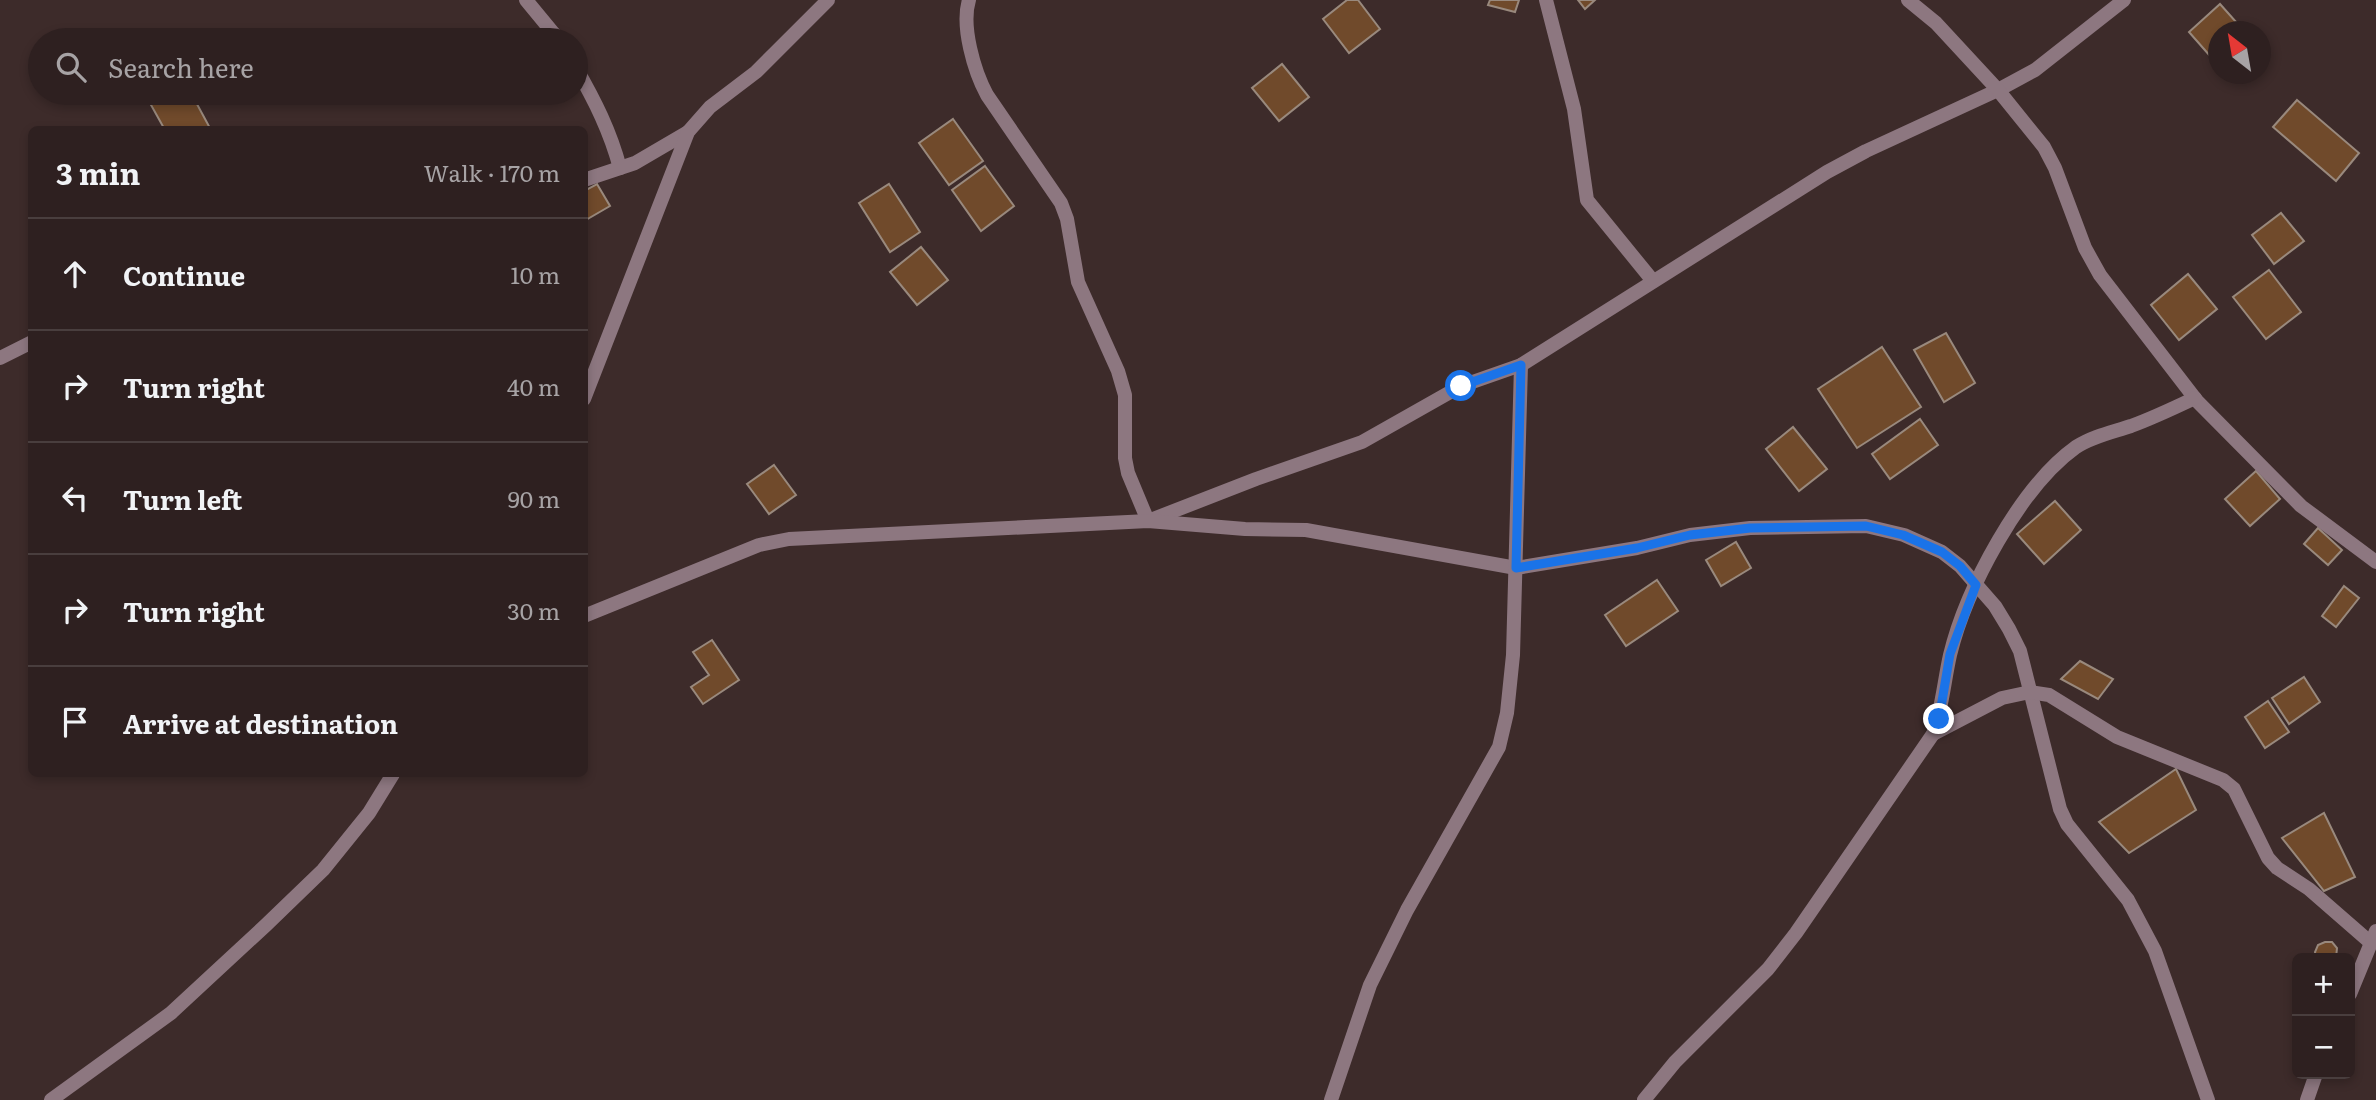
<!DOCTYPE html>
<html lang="en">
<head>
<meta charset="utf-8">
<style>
	body { margin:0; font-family:Literata,serif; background:#362829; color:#f1f3f6 }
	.controls { position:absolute; right:21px; bottom:21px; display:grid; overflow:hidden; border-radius:10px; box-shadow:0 4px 10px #0003 }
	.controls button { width:63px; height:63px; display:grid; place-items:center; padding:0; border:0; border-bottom:2px solid #493e3e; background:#2e2020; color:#f1f3f6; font:35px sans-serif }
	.compass { position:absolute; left:2208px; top:21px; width:63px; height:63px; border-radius:50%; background:#2e2020; box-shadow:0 4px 10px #0003; rotate:329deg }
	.stop { position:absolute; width:21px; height:21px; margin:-16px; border:5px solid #1a73e8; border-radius:50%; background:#fff }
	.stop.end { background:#1a73e8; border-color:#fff; box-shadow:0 2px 7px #0008 }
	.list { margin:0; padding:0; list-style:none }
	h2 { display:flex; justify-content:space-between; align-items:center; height:91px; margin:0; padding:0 28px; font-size:30px }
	h2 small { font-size:23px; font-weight:400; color:#a7a3a5 }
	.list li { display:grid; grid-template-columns:46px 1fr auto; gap:21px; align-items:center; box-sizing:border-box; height:112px; padding:0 28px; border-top:2px solid #493e3e }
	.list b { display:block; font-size:26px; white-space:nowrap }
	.list em { font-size:23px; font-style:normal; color:#a7a3a5 }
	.icon { flex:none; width:38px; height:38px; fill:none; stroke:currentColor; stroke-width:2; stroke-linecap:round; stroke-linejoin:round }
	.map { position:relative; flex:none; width:2376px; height:1100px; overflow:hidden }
	.search { position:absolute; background:#2e2020; box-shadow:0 4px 10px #0003; left:28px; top:28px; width:560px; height:77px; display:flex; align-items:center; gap:18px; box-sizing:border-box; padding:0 24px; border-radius:38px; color:#a7a3a5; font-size:26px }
	.panel { position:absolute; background:#2e2020; box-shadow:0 4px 10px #0003; left:28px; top:126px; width:560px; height:651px; border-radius:10px }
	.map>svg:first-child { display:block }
</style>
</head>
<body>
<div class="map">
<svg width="2376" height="1100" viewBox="0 0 2376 1100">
	<rect width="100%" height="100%" fill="#3d2b2a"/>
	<g fill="#704a2b" stroke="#99897d" stroke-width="2">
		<polygon points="1347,0 1358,0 1380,29 1349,53 1323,19"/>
		<polygon points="1490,0 1519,0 1515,12 1488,5"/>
		<polygon points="1578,0 1595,0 1585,9"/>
		<polygon points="2220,4 2245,32 2218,32 2218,65 2189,32"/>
		<polygon points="1282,64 1309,97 1279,121 1252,88"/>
		<polygon points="152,93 191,93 211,130 165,130 146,96"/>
		<polygon points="2297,100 2359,153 2336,181 2273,127"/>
		<polygon points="953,119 983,161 949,185 919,143"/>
		<polygon points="985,166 1014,206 981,231 952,190"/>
		<polygon points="597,184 610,206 584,221 584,191"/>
		<polygon points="889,184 920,232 890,252 859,203"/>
		<polygon points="2281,213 2304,241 2274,264 2252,235"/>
		<polygon points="921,247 948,280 917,305 890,272"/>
		<polygon points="2269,270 2301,312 2266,339 2233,297"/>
		<polygon points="2188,274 2217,309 2179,340 2151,305"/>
		<polygon points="1946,333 1975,383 1944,402 1914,350"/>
		<polygon points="1882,347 1921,407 1857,448 1818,389"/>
		<polygon points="1920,419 1938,445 1890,479 1872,454"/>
		<polygon points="1793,427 1827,469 1799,491 1766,449"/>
		<polygon points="774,465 796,495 769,514 747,484"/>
		<polygon points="2256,471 2280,499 2250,526 2225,499"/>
		<polygon points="2055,501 2081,530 2044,564 2017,534"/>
		<polygon points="2318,528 2342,550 2328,565 2304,544"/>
		<polygon points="1736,542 1751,568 1721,586 1706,560"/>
		<polygon points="1657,580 1678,611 1626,646 1605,615"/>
		<polygon points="2344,586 2359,598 2336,627 2322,616"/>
		<polygon points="712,640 739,680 703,704 691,687 709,675 693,652"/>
		<polygon points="2080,661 2113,679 2098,699 2061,679"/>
		<polygon points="2304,677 2320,702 2289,724 2272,698"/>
		<polygon points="2268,701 2289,732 2265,748 2245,717"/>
		<polygon points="2176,769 2196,810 2129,853 2099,822"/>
		<polygon points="2324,813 2355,877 2324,891 2282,838"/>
		<polygon points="2325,942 2332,942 2337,948 2336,958 2316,958 2315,952 2318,945"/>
	</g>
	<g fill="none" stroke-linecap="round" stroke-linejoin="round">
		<g stroke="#8d7780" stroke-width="14">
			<polyline points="526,0 559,40"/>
			<path d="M969 0C961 26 974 71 987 95L1061 203 1067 219 1078 282 1118 371 1125 395V458L1128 473 1148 521 1256 479 1362 442 1461 386 1521 365 1827 172 1866 151 1998 90 2035 70 2124 0"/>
			<polyline points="1546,0 1574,109 1587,200 1653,281"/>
			<polyline points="1908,0 1936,23 1998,90 2044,147 2055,168 2085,248 2100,275 2197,401 2301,506 2376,562"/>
			<path d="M576 68C595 101 610 131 620 168"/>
			<polyline points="584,180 635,163 688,132"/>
			<polyline points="0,358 32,342"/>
			<polyline points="584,399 688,132 710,107 756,72 828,0"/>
			<polyline points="584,616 759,545 789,539 1148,521 1245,529 1306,530 1516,568 1637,548 1690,535 1750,528 1866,526 1904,535 1942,552 1960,566 1995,606 2009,629 2020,651 2060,809 2067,824 2128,900 2155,951 2208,1100"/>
			<polyline points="1933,734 2002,698 2030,692 2049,695 2117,737 2223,780 2234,789 2268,858 2277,868 2309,889 2371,943"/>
			<polyline points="2350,994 2376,931"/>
			<polyline points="51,1100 171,1013 266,925 323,870 369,813 393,774"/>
			<polyline points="1331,1100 1370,985 1407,910 1499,747 1507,713 1513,655 1521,365"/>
			<path d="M1644 1100 1675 1062 1768 969 1796 933 1933 734C1942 709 1944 682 1950 655 1966 589 2020 487 2076 447 2093 436 2113 432 2131 426 2153 418 2174 408 2195 398"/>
			<polyline points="2307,1100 2316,1074"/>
		</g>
	</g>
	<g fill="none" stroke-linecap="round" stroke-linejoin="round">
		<polyline stroke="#1a73e8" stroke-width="9" points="1461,386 1521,365 1516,568 1637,548 1690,535 1750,528 1866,526 1903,535 1942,552 1960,566 1976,585 1950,654 1939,719"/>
	</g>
</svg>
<div class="controls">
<button>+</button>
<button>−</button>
</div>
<svg class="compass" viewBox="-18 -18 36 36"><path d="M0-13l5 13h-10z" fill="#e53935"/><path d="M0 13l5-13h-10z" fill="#a7a3a5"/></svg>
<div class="stop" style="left:1461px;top:386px"></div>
<div class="stop end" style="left:1939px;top:719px"></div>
<div class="search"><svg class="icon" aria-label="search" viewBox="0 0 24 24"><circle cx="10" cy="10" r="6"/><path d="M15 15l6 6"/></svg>Search here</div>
<section class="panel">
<h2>3 min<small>Walk · 170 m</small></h2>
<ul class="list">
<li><svg class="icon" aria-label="ahead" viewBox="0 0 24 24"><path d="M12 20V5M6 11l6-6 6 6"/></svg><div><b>Continue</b></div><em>10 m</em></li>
<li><svg class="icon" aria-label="right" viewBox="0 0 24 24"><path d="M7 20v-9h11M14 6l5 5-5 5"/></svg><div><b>Turn right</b></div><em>40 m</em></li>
<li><svg class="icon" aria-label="left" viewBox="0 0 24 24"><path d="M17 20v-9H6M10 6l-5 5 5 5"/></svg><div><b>Turn left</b></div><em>90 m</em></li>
<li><svg class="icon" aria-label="right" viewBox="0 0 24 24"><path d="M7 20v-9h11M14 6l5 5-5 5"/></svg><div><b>Turn right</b></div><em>30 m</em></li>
<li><svg class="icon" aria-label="arrive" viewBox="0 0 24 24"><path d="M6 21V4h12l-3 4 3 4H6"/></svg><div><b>Arrive at destination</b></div></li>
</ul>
</section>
</div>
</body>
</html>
